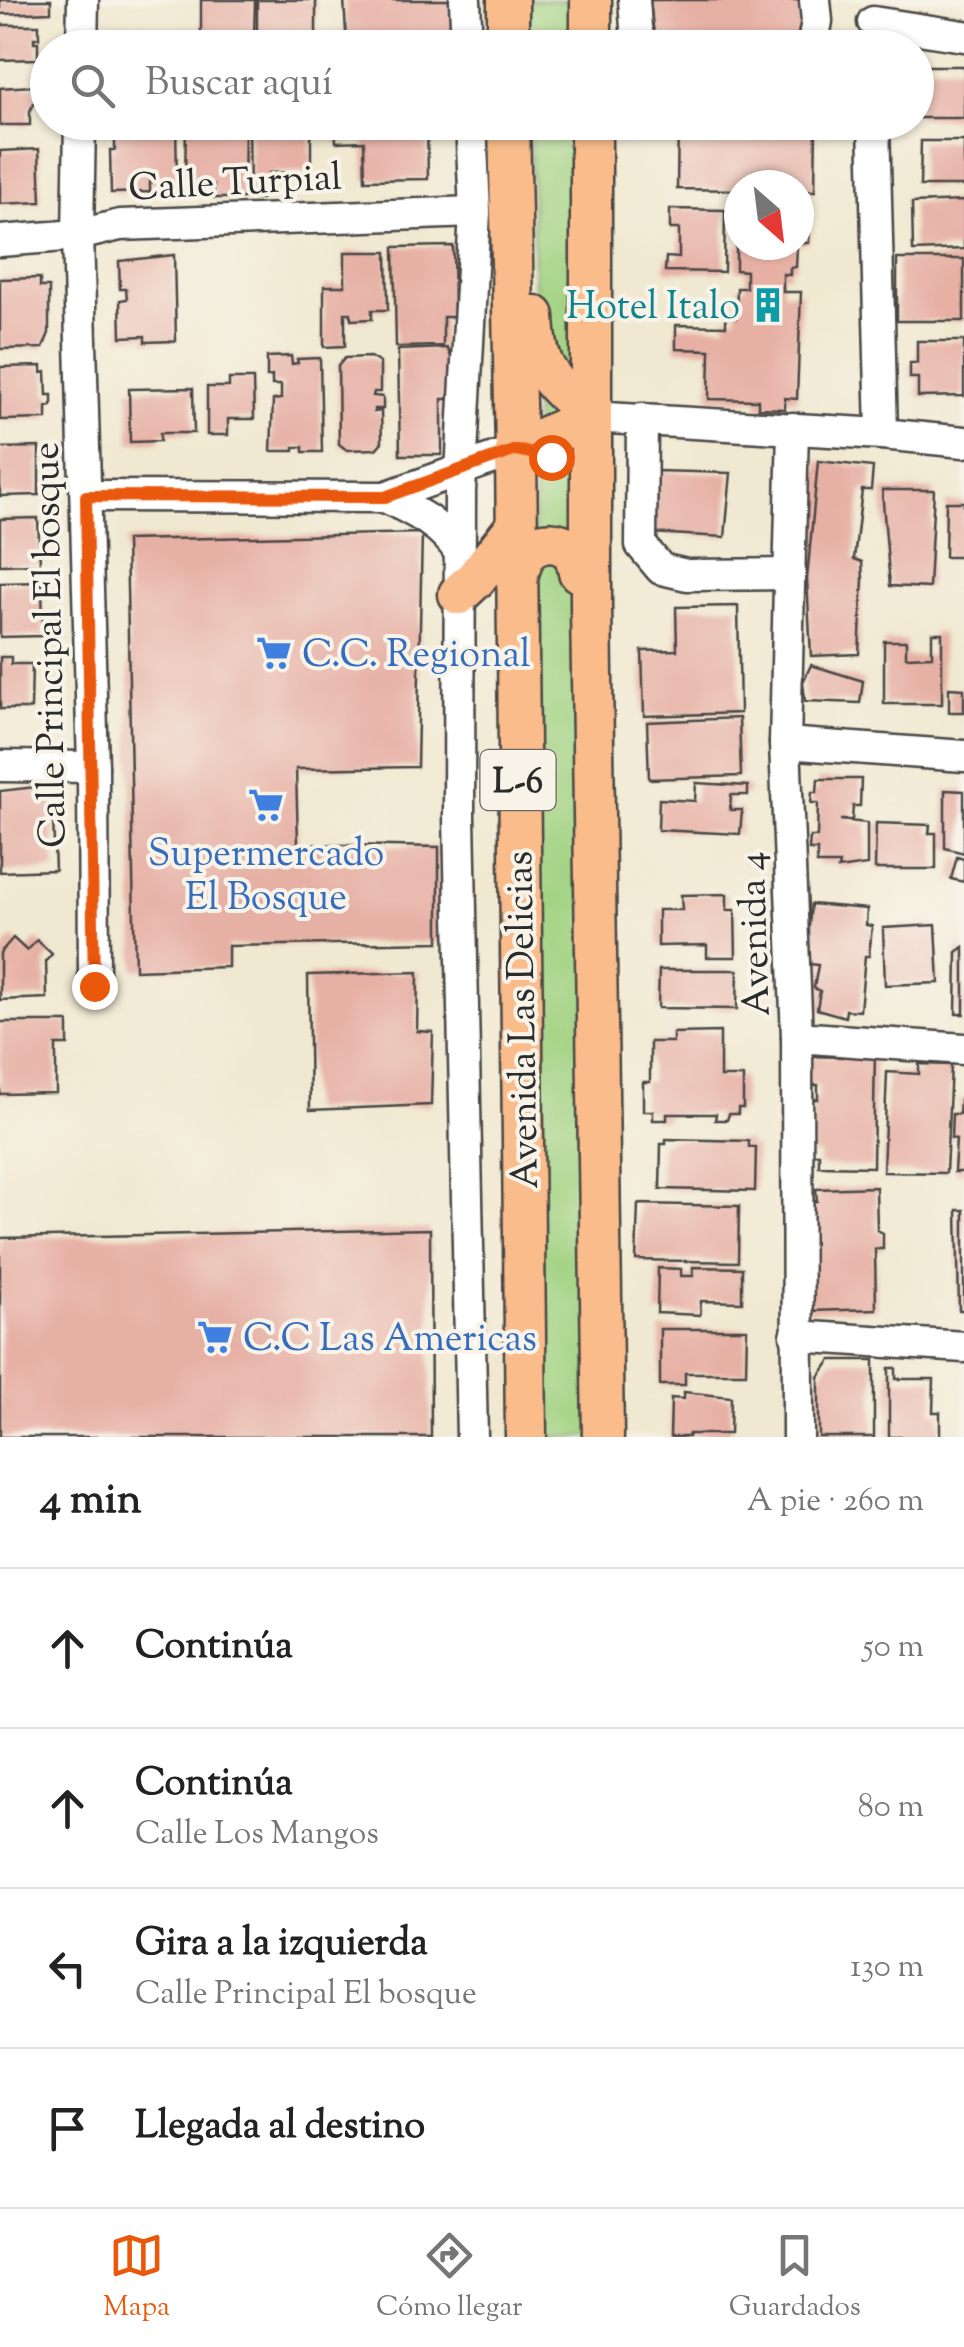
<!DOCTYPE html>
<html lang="es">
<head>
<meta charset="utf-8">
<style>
	body { margin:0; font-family:"Sorts Mill Goudy",serif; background:#f6f6f6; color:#222 }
	.compass { position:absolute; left:724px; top:170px; width:90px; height:90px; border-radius:50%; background:#fff; box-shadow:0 2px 8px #0004; rotate:152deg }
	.stop { position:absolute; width:30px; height:30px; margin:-22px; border:8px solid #ea580c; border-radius:50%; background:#fff }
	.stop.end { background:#ea580c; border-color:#fff; box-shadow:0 2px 10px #0008 }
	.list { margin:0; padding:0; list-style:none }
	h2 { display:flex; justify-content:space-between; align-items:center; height:130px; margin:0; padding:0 40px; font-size:42px }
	h2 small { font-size:32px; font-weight:400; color:#767676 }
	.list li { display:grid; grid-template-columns:65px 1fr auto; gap:30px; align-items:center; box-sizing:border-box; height:160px; padding:0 40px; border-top:2px solid #e0e0e0 }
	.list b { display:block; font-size:38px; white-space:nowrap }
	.list p { margin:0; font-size:32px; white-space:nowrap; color:#767676 }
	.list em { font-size:32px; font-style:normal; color:#767676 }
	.icon { flex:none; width:55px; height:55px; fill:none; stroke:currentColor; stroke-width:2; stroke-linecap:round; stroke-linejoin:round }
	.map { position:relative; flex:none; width:964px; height:1437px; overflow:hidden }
	.search { position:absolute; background:#fff; box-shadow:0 2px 8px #0004; left:30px; right:30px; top:30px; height:110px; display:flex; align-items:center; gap:25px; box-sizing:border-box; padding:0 35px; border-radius:55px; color:#767676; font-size:38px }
	.sheet { height:770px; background:#fff }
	nav { display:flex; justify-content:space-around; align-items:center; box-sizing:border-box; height:140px; border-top:2px solid #e0e0e0; background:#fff; font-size:28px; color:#767676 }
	nav a { display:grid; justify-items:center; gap:5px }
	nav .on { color:#ea580c }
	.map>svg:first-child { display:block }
</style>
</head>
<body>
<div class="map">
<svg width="964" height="1437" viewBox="0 0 964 1437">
	<rect width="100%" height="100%" fill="#f7f3e8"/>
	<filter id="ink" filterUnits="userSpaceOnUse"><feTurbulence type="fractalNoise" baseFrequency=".01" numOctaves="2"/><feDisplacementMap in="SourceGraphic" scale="20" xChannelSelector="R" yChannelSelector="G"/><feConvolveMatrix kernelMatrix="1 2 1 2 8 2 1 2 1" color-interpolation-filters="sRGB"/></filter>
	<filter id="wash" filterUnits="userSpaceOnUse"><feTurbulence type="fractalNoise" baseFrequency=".0048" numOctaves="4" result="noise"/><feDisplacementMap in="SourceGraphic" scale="40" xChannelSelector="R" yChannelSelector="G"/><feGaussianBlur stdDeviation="2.25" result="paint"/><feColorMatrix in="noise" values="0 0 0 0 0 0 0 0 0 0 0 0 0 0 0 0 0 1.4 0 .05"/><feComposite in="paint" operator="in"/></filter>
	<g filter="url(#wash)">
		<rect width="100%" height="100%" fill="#f0e8d0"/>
		<g fill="#a0d281" stroke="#667e56" stroke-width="2.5">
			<polygon points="508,0 590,0 591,47 508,47"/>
			<polygon points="530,123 591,123 600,1437 530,1437 535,329"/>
		</g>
		<g id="blocks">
			<g fill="#e7b0a5">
				<polygon points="0,0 51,0 51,12 0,14"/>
				<polygon points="201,0 255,0 254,36 249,36 249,48 201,48"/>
				<polygon points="257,0 316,0 316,48 268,48 268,40 257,40"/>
				<polygon points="344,0 456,0 457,31 441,32 441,48 347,48"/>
				<polygon points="650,0 806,0 801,36 794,48 662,48 654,36"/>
				<polygon points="0,25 39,25 39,38 34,38 34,42 38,42 38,59 0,60"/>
				<rect x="918" y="66" width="46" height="52"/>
				<polygon points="33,86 37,96 30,111 30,125 0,125 0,88"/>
				<polygon points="115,122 176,122 177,182 150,182 150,192 111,193 110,150 115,150"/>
				<polygon points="186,122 245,122 244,198 214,198 214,185 185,185"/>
				<polygon points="249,122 311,123 311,172 269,173 269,184 261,184 261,199 250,199"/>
				<polygon points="335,122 427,122 428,179 365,180 364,141 336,142"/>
				<polygon points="678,122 816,122 815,191 799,191 799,185 739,185 739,190 677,189"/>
				<polygon points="921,141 964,141 964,186 920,186"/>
				<polygon points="39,149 41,202 0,204 0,151"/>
				<polygon points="964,201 964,249 913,251 912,203"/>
				<polygon points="670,209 725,210 724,272 665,271 666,257 679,258 679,229 670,229"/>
				<polygon points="799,221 810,221 809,243 799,243"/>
				<polygon points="736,245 797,245 796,267 790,268 790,275 783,274 783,292 801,292 797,399 785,398 785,409 758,408 758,400 709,399 710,350 676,349 676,325 726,326 726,317 736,318 737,288 746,288 746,271 736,270"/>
				<polygon points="453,246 454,317 443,317 443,346 396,347 394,247"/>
				<polygon points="345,252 387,252 388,310 372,310 372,319 351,320 351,313 345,313 345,346 324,347 324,286 345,286"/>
				<polygon points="174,255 176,341 145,342 145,336 121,337 120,300 127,299 126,289 120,289 119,261"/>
				<rect x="897" y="259" width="67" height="62"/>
				<polygon points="40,278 40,287 49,287 49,333 43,348 0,349 0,279"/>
				<polygon points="917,341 964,341 964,396 918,397 918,378 910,378 910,363 917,363"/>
				<polygon points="447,348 453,361 453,386 447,399 442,399 442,455 400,455 398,350"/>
				<polygon points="291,356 292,364 298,363 297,359 320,358 322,452 303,452 303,447 294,447 294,451 271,451 273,400 281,399 281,385 272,385 272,376 267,377 267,357"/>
				<polygon points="370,357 380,363 380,392 374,392 373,396 383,397 383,409 374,409 374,412 381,411 382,442 376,449 347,450 339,444 338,366 345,358"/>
				<polygon points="42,366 42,373 46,372 47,395 52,395 52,406 47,407 47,419 0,420 0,367"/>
				<polygon points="229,379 253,379 254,419 228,419 228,435 207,435 207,387 229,387"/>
				<polygon points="193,388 194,433 160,433 160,441 130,442 129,389"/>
				<polygon points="39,447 39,495 0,496 0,448"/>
				<polygon points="818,461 873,467 871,490 862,490 854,559 862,562 863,579 859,654 811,656 807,579"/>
				<polygon points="656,471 731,473 725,537 651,533"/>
				<polygon points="882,490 934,490 929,588 890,586"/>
				<polygon points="946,502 964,502 964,557 945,557"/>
				<polygon points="38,518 40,564 0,565 0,519"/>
				<polygon points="422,533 417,767 296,769 298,844 439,847 439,942 228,946 228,967 135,970 126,540"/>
				<polygon points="42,582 43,636 0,637 0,583"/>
				<polygon points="738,606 740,713 644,716 642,651 677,650 676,607"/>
				<polygon points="932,633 942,633 942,704 884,704 884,641 906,641 906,657 932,656"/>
				<polygon points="0,657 11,657 11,664 32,664 31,709 0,709"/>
				<polygon points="811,665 863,681 860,703 805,701 803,682"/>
				<polygon points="949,688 964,689 964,712 949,712"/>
				<polygon points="739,718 741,776 649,779 647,722"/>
				<polygon points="818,779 861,779 860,806 853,806 852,820 840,820 867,823 867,865 838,869 839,864 817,864 817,850 809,850 810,837 817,837 818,803 811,803 812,792 817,792"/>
				<polygon points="58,782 59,817 53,817 55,870 0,872 0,791 36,787 36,783"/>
				<polygon points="696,783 748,786 748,795 731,795 730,810 742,810 740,834 658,830 659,799 695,801"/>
				<polygon points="945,790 964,791 964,853 945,848"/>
				<polygon points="876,823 930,825 929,833 936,833 936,869 875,869"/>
				<polygon points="957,857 964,859 964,882 951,879"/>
				<polygon points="727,894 727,910 735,910 736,957 707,957 707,945 658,946 658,910 682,910 681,895"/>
				<polygon points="811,904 867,909 866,925 872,926 869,956 865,956 860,1011 846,1010 845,1017 817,1009 820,991 814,988 818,965 810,964 807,947"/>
				<polygon points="936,925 939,983 885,985 883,928"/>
				<polygon points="13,938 27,951 37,940 52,954 46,961 47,998 0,1000 0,953"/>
				<polygon points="964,947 964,1014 956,1014 957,952"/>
				<polygon points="659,970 738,970 737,1009 658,1008"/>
				<polygon points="418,972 417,1031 433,1032 431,1105 310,1110 308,975"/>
				<polygon points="0,1022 68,1022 68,1045 56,1045 56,1093 0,1094"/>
				<polygon points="720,1032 720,1077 743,1077 743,1108 738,1108 738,1114 729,1114 727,1120 715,1120 716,1114 667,1114 667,1120 653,1120 653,1111 643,1111 643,1082 650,1082 650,1042 673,1042 673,1033"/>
				<polygon points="842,1051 875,1051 873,1167 819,1166 819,1154 811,1154 812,1099 818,1099 818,1085 804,1085 805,1056 842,1057"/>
				<polygon points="919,1064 951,1065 946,1173 883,1172 887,1072 919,1074"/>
				<polygon points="960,1099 964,1099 964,1172 954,1172 956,1139 951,1138 952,1114 959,1114"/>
				<polygon points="666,1139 749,1141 749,1147 756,1147 755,1191 660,1189 661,1144 666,1144"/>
				<polygon points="876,1187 877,1230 883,1233 883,1249 875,1249 876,1309 809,1311 807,1202 817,1201 816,1189"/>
				<polygon points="638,1204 739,1206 738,1262 636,1260"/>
				<polygon points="957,1210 964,1210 964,1310 959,1310"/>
				<polygon points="430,1229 431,1437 0,1437 0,1238"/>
				<polygon points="693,1267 742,1268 742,1302 701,1301 700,1315 657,1313 658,1268 681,1269 681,1276 693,1276"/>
				<polygon points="660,1329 747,1329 746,1373 685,1373 685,1385 660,1385"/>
				<polygon points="831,1360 874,1360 874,1437 819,1437 819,1377"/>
				<polygon points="889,1368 896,1368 896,1379 934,1379 933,1412 940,1412 940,1437 889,1437"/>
				<polygon points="684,1392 731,1397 730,1434 689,1434 688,1437 670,1437 671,1398 684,1399"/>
			</g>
		</g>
	</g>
	<g filter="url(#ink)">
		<use href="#blocks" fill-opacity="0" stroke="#494744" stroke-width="2.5"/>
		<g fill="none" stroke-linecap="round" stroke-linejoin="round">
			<defs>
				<g id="minor">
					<polyline points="465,0 467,48"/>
					<polyline points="634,0 636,28 642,48"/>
					<polyline points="873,22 964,36"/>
					<polyline points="82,48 83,0"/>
					<polyline points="812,48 817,21 815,0"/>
					<polyline points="80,122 78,235 93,767 94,985"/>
					<polyline points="471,122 475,212 460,492 459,816 472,1437"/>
					<polyline points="874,122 882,434"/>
					<polyline points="0,241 78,235 120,225 475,212"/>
					<polyline points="590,417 882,434 964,442"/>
					<polyline points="642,419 641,545 661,569 687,575 790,574"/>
					<polyline points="793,428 785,743 797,1037 798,1437"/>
					<polyline points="86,496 385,497 516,450"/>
					<path d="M385 497C415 512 442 524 460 553"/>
					<polyline points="785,743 964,756"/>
					<polyline points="0,766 93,767"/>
					<polyline points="797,1037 964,1049"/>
					<polyline points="796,1336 964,1347"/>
				</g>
				<g id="major">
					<polyline points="508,0 508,48"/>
					<polyline points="591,48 591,0"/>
					<polyline points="509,122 516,450 526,1437"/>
					<polyline points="591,122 591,605 603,1437"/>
					<path d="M516 450 590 417C552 379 536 375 534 316"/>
					<path d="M516 579 525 553C541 539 557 539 574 552L579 572"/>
					<polyline points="459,594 475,579 515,528"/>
				</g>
			</defs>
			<use href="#minor" stroke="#494744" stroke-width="35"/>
			<use href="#major" stroke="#494744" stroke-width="45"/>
			<use href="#minor" stroke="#fff" stroke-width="30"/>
			<use href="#major" stroke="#fabc8b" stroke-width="40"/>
		</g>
	</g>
	<g fill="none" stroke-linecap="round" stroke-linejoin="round" filter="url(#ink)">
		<polyline stroke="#ea580c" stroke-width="12" points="94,986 86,496 385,497 516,450 551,457"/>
	</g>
	<defs>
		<symbol id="building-bare" viewBox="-9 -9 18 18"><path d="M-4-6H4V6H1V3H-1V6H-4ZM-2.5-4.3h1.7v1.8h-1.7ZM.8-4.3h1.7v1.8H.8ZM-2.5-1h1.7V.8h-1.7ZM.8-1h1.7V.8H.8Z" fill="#0f9aa8" stroke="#f7f3e8" stroke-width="2.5" paint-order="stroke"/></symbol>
		<symbol id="supermarket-bare" viewBox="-9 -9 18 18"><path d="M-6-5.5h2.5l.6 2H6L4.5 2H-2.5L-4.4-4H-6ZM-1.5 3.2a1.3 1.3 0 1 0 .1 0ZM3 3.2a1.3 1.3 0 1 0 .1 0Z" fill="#3f7fe0" stroke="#f7f3e8" stroke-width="2.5" paint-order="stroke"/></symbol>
	</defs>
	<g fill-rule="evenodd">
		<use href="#building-bare" x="743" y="280" width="50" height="50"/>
		<use href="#supermarket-bare" x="249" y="628" width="50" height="50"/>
		<use href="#supermarket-bare" x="241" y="780" width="50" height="50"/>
		<use href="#supermarket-bare" x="190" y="1312" width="50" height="50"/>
	</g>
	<g text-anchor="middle" stroke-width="8" stroke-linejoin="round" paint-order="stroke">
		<rect fill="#f7f3e8" stroke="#686764" stroke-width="2.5" x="480.5" y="750" width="75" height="60" rx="8"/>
		<g font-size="35" font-weight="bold" fill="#2b2b2b">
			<text x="518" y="792">L-6</text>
		</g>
		<g font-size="38" fill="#2b2b2b" stroke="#f7f3e8">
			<text transform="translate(235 181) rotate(-3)" y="13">Calle Turpial</text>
			<text transform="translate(48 645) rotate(-91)" y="13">Calle Principal El bosque</text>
			<text transform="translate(753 934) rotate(-92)" y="13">Avenida 4</text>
			<text transform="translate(521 1020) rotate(-91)" y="13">Avenida Las Delicias</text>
		</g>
		<g font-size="38" fill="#0d838f" stroke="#f7f3e8" text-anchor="end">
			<text x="740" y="318">Hotel Italo</text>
		</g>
		<g font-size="38" fill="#366cbe" stroke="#f7f3e8" text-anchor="start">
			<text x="302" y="666">C.C. Regional</text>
			<text x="266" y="865" text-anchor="middle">Supermercado<tspan x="266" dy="44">El Bosque</tspan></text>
			<text x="243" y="1350">C.C Las Americas</text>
		</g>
	</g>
</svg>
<svg class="compass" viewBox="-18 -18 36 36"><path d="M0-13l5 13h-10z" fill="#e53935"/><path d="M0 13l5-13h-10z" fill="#767676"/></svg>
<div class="stop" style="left:551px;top:457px"></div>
<div class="stop end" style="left:94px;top:986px"></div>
<div class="search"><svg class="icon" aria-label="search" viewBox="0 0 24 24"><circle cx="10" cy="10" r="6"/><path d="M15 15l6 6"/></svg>Buscar aquí</div>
</div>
<section class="sheet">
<h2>4 min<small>A pie · 260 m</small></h2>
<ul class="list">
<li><svg class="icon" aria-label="ahead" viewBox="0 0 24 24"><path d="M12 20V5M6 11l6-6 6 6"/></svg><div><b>Continúa</b></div><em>50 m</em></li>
<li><svg class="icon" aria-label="ahead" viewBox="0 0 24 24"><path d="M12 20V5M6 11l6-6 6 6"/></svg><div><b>Continúa</b><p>Calle Los Mangos</p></div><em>80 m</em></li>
<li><svg class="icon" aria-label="left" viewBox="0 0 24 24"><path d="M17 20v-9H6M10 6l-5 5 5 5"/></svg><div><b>Gira a la izquierda</b><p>Calle Principal El bosque</p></div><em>130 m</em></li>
<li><svg class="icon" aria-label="arrive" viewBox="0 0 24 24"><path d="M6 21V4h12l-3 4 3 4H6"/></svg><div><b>Llegada al destino</b></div></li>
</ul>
</section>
<nav>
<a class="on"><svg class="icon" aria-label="map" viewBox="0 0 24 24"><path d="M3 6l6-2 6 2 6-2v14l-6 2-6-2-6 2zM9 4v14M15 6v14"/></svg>Mapa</a>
<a><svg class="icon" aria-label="directions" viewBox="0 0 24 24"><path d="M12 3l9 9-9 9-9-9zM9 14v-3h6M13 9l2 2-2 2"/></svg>Cómo llegar</a>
<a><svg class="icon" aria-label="saved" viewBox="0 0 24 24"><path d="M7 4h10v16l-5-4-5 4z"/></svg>Guardados</a>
</nav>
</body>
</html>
